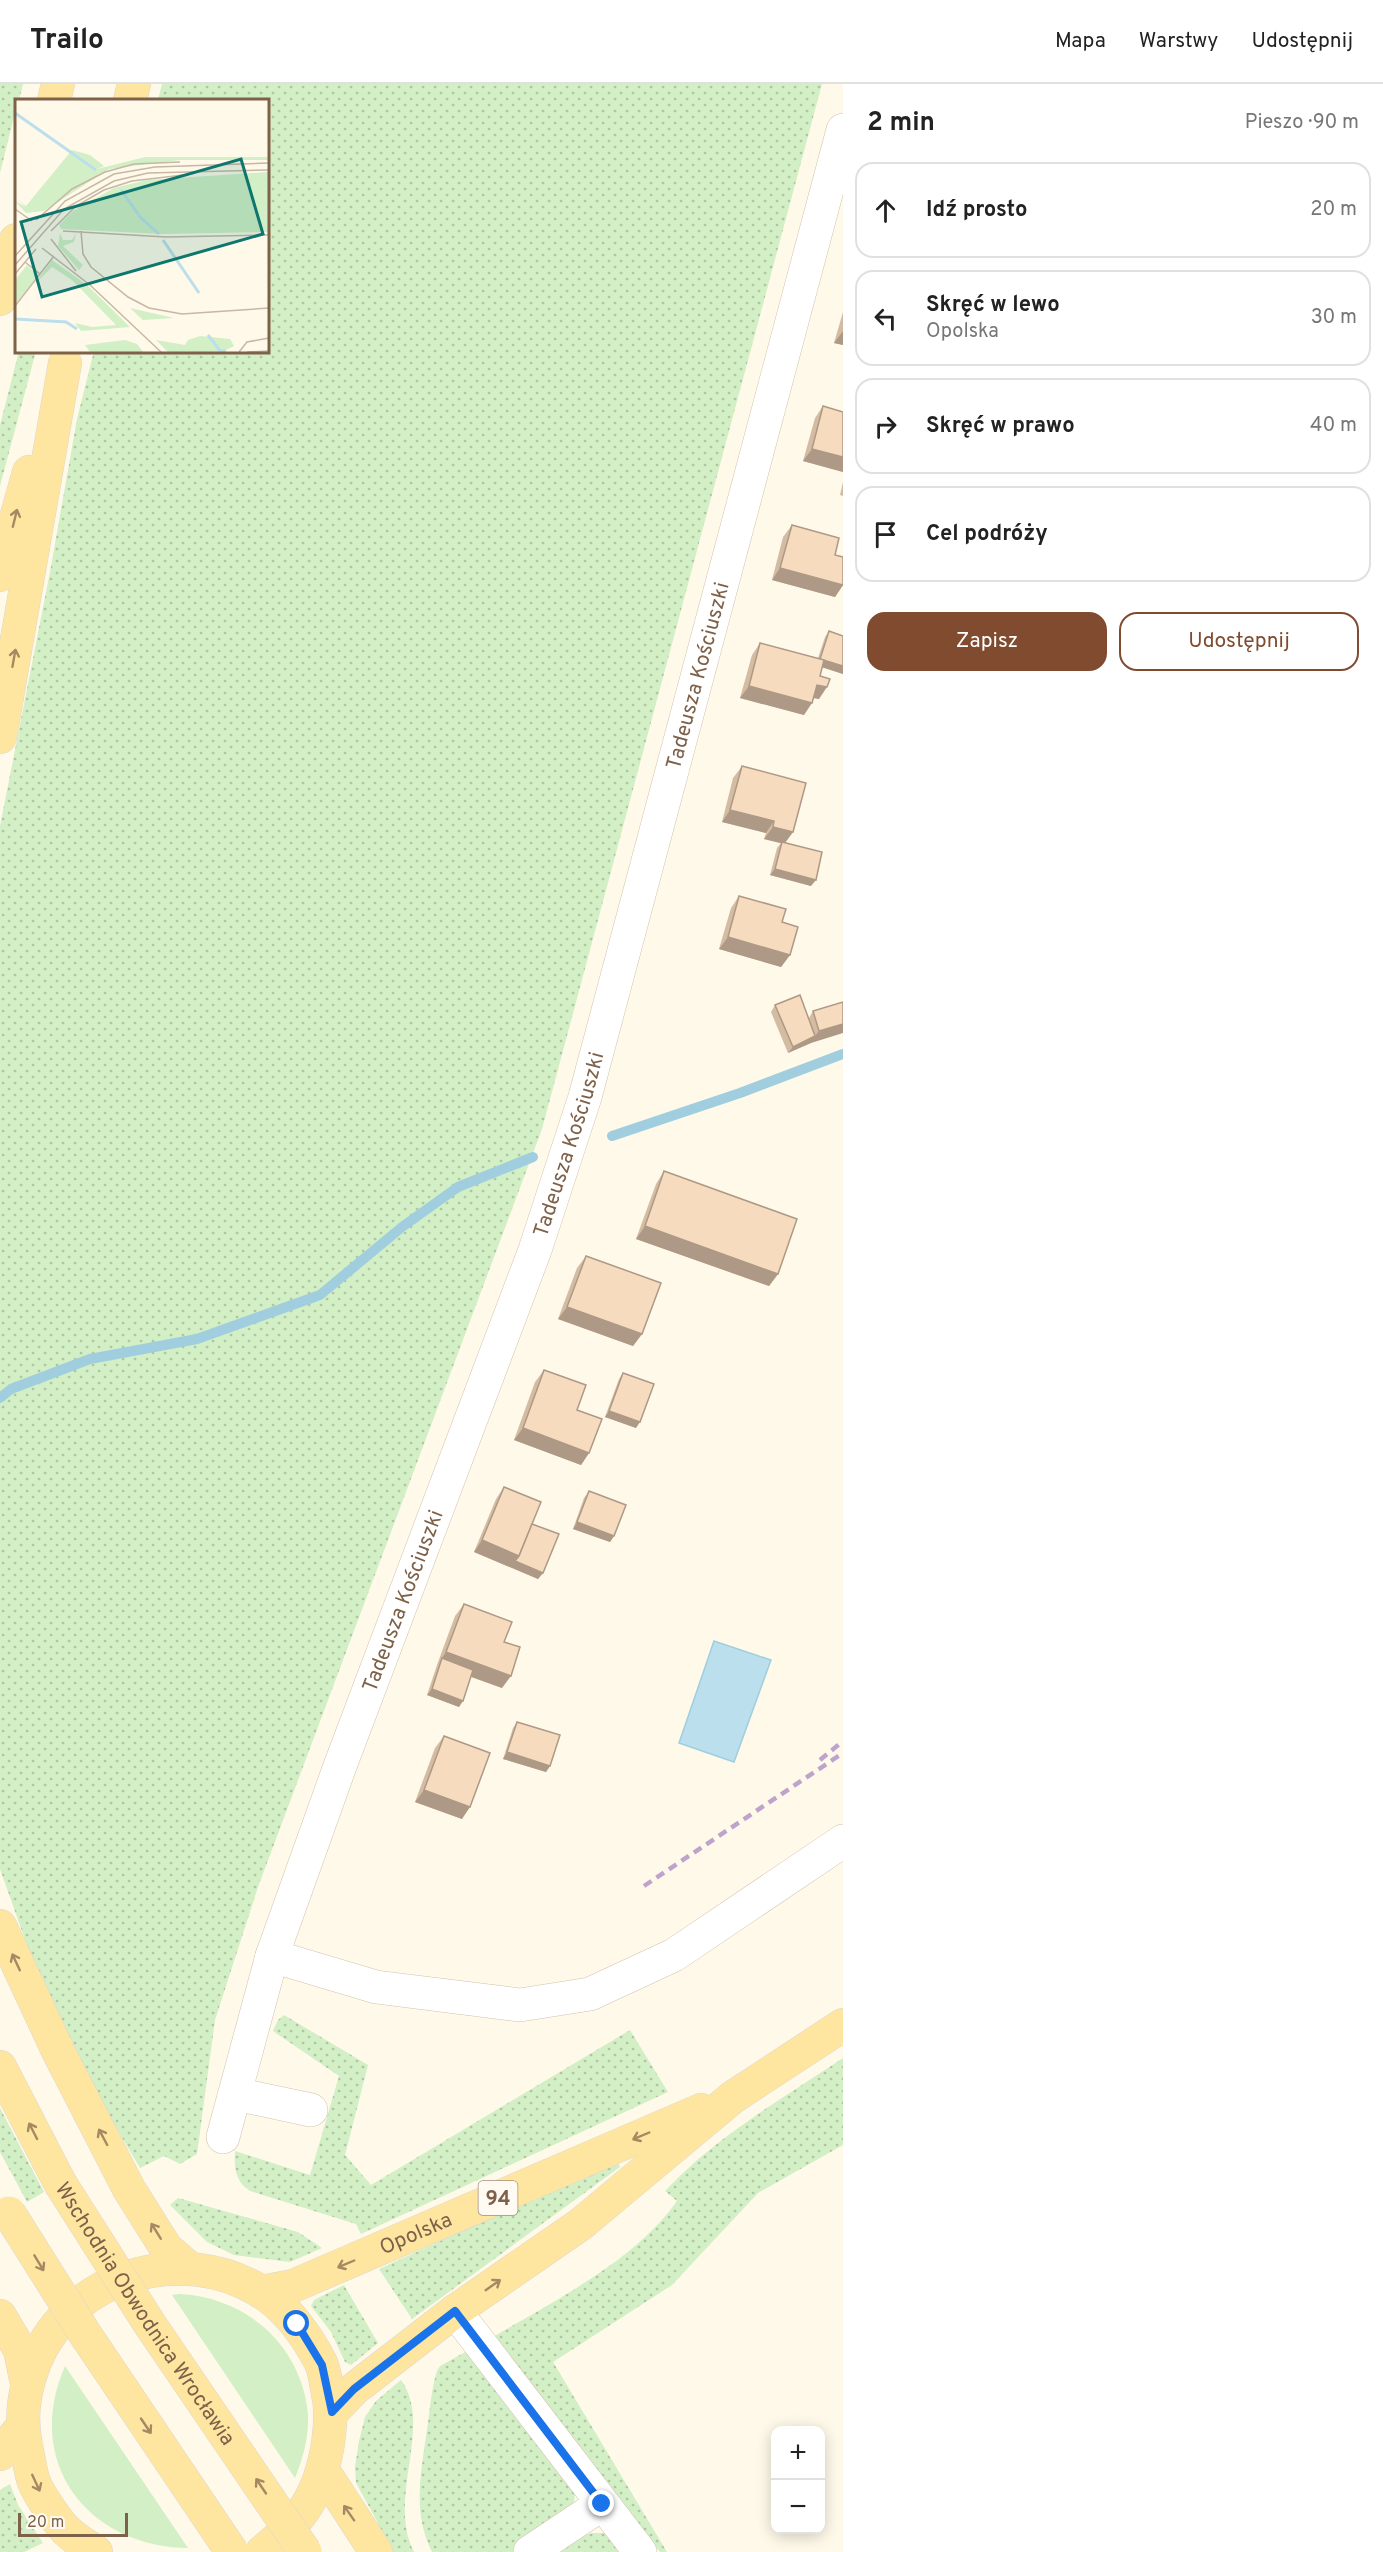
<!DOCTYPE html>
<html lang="pl">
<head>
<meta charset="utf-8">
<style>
	body { margin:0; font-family:Overpass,sans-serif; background:#f6f6f6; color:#222 }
	.controls { position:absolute; right:18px; bottom:18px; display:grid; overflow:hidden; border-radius:12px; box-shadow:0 3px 15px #0003 }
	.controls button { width:54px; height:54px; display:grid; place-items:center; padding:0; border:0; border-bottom:2px solid #e0e0e0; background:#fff; color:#222; font:30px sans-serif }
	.scale { position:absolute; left:18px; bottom:15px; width:110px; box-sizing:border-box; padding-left:6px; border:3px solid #7e6149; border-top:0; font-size:16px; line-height:21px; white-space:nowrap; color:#7e6149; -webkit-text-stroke:4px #fffbf2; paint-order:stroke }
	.stop { position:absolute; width:18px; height:18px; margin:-14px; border:4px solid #1a73e8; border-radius:50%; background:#fff }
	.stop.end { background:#1a73e8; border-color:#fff; box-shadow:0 2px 6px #0008 }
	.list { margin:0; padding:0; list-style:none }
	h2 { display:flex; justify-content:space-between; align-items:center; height:78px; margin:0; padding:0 24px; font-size:26px }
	h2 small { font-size:20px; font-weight:400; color:#767676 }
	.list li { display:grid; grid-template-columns:39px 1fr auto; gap:18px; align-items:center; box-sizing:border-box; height:96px; margin:0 12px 12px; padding:0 12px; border:2px solid #e0e0e0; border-radius:18px }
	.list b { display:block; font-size:22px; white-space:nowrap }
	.list p { margin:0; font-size:20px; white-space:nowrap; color:#767676 }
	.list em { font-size:20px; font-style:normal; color:#767676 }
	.actions { display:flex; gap:12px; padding:18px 24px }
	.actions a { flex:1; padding:14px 0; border:2px solid #814b30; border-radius:18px; text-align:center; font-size:21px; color:#814b30 }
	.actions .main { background:#814b30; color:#fff }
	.icon { flex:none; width:33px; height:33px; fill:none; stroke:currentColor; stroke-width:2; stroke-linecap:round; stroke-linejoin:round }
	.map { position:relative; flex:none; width:843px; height:2468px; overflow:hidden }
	header { display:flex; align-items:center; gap:36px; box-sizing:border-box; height:84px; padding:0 30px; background:#fff; border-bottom:2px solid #e0e0e0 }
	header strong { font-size:28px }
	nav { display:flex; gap:33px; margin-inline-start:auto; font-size:21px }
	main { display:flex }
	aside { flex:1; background:#fff }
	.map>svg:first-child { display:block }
</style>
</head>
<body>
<header>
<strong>Trailo</strong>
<nav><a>Mapa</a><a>Warstwy</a><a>Udostępnij</a></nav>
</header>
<main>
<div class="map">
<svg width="843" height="2468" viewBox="0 0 843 2468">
	<defs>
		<pattern id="grass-dots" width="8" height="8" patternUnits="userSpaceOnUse" patternTransform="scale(1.5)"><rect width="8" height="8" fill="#d2efc5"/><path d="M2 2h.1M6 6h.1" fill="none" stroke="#b0c5a2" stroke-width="1.8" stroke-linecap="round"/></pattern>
	</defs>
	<rect width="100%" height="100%" fill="#fff9ea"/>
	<g fill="url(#grass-dots)">
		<polygon points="0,0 23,0 19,16 16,16 16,25 0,89"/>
		<polygon points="162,0 822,0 542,1045 258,1803 215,1936 197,2070 180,2080 164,2072 140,2084 89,1998 40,1898 0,1785 0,742 50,488 77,335 94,267 267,267 267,16 158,16"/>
		<polygon points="19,267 36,267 0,402 0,341"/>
		<path d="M284 1931 368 1981 345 2071 371 2101 630 1946 668 2008 361 2150 356 2140 250 2107C235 2097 234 2084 235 2067L310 2091 339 1992 273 1947 278 1936Z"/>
		<path d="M843 1974V2061L758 2109 672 2201 553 2278 667 2468H660L493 2253C554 2217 636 2176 677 2117L665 2107C715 2053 782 2015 843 1974Z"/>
		<polygon points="0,2024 44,2108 27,2118 0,2068"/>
		<polygon points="617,2076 620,2083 412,2235 379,2185"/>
		<polygon points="178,2114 298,2148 322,2164 290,2178 234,2171 207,2158 170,2121"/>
		<polygon points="344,2201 378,2259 351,2281 345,2278 331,2248 311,2222 314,2216"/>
		<path d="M469 2266 575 2410 573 2424 514 2468H432C412 2429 421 2388 427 2346 430 2326 431 2306 437 2287L440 2282Z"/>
		<path d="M401 2296C434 2341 386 2415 414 2468H393L376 2442 378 2439 356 2399 355 2383 359 2357 365 2333 376 2317Z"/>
		<polygon points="10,2400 18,2421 43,2459 24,2468 0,2468 0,2406"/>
		<polygon points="592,2449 607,2449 628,2468 555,2468 576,2454"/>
	</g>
	<g fill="#d2efc5">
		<path d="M179 2210C247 2213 302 2262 308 2331 309 2353 303 2374 295 2394L172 2211Z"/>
		<path d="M65 2282 188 2464C87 2463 23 2378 65 2282Z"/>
	</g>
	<polygon fill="#bbdfec" stroke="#a0cedf" stroke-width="1.5" points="714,1557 771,1576 734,1678 679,1659"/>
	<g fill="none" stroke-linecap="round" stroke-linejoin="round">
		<g stroke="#a0cedf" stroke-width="10">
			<polyline points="612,1052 740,1009 843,970"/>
			<polyline points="0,1314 11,1305 90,1275 197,1255 320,1211 402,1143 458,1103 533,1073"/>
		</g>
		<defs>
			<g id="minor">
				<polyline points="272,1872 376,1903 520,1921 590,1910 674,1871 843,1757"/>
				<polyline points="236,2010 311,2026"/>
				<path id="s1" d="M223 2053 272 1872 340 1682 535 1166 585 1013 843 46"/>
				<polyline points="455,2227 640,2468"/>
				<polyline points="530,2468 602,2420"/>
			</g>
			<g id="major">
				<polyline points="54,16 58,0"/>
				<polyline points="130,16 134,0"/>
				<polyline points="0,215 16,156"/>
				<polyline points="0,491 29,388"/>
				<polyline points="0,653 65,279"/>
				<polyline points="0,1842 58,1967 129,2105 166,2164 188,2183"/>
				<polyline points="0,1983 60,2099"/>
				<path id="s2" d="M261 2208 293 2202 701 2026"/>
				<polyline points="0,2232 20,2266 27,2300"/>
				<polyline points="332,2328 354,2305 455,2227 581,2140 733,2013 843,1941"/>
				<polyline points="0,2370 22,2343"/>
				<polyline points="324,2388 376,2468"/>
				<path d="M96 2468C86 2461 75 2455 67 2447 58 2439 38 2409 34 2398 30 2387 29 2374 26 2362 20 2332 24 2307 35 2278 71 2191 181 2159 260 2207 286 2223 307 2252 321 2279 325 2288 326 2300 328 2310 332 2328 330 2342 328 2359 320 2411 302 2436 262 2468"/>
			</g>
		</defs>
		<use href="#minor" stroke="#d3c2ad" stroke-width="34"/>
		<use href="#major" stroke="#ddd6d0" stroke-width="34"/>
		<use href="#minor" stroke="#fff" stroke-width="33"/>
		<use href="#major" stroke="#ffe6a0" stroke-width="33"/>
		<g stroke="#bea4cc" stroke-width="4.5" stroke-dasharray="9 6" stroke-linecap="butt">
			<polyline points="820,1676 843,1657"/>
			<polyline points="644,1802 843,1669"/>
		</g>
		<defs>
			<g id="major-bridge">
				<path id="s3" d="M60 2099 149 2239 305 2468"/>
				<polyline points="9,2129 85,2250 232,2468"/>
			</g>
		</defs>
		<use href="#major-bridge" stroke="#ddd6d0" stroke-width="34" stroke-linecap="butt"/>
		<use href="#major-bridge" stroke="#ffe6a0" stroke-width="33"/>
	</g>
	<g fill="#d4bca3">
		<polygon points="843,228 843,261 834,259"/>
		<polygon points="823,322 843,328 843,388 803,377 815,334"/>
		<polygon points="843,398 843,412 840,411"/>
		<polygon points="792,441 835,471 843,473 843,501 835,513 772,496 783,453"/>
		<polygon points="829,547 843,552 843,590 822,583 820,592 819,615 813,614 804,631 740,614 752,571 760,559 818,574 825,553"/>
		<polygon points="742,682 793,748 785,759 811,802 770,791 777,764 781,759 764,755 766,749 722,738 733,694"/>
		<polygon points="739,812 782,838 790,871 781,883 719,865 731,824"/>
		<polygon points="843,918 811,959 788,969 771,928 775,921 809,934 813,927"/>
		<polygon points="664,1087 778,1190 769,1202 636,1155 656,1100"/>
		<polygon points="586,1172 642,1250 633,1262 558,1235 577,1184"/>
		<polygon points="544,1286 577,1326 589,1369 581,1381 514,1356 535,1298"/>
		<polygon points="623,1289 636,1344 605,1333 619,1295"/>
		<polygon points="504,1403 532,1440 543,1489 538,1495 474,1468 496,1415"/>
		<polygon points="589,1407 614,1452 610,1458 573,1445 584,1414"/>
		<polygon points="464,1520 504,1558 502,1604 471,1593 459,1623 427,1611 437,1581 455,1532"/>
		<polygon points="517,1638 550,1682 546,1688 503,1675 513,1644"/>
		<polygon points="444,1652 462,1735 415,1718 435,1664"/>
	</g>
	<g fill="#ad9985">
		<polygon points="843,247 843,261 834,259"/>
		<polygon points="812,365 843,373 843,388 803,377"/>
		<polygon points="780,484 843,501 835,513 772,496"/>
		<polygon points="820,575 843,582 843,590 815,581"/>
		<polygon points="817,601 827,603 819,615 809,613"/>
		<polygon points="749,602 812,619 804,631 740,614"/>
		<polygon points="730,726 774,737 766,749 722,738"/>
		<polygon points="773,743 793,748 784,760 764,755"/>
		<polygon points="775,785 816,796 811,802 770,791"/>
		<polygon points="728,853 790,871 781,883 719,865"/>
		<polygon points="843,940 843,949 811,959 788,969 793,963 815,952 819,947"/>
		<polygon points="645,1142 778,1190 769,1202 636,1155"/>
		<polygon points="567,1223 642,1250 633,1262 558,1235"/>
		<polygon points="609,1327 640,1338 636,1344 605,1333"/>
		<polygon points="523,1344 589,1369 581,1381 514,1356"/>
		<polygon points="577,1438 614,1452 610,1458 573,1445"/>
		<polygon points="482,1456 519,1472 543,1489 538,1495 474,1468"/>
		<polygon points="446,1568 511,1592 502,1604 439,1581 442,1574"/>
		<polygon points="432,1605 463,1617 459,1623 427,1611"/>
		<polygon points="507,1668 550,1682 546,1688 503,1675"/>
		<polygon points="424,1706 470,1723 462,1735 415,1718"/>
	</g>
	<g fill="#f7dbbe" stroke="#ad9985" stroke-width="1.5">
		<polygon points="823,322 843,328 843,373 812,365"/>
		<polygon points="792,441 839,454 835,471 843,473 843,501 780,484"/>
		<polygon points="829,547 843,552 843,582 820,575"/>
		<polygon points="760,559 824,576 820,592 830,595 827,603 817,601 812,619 749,602"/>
		<polygon points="742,682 806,699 793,748 773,743 774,737 730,726"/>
		<polygon points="782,758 822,768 816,796 775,785"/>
		<polygon points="739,812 786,825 782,838 798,843 790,871 728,853"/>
		<polygon points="800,911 815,952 793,963 775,921"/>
		<polygon points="843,918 843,940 819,947 813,927"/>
		<polygon points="664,1087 797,1135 778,1190 645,1142"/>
		<polygon points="586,1172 661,1199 642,1250 567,1223"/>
		<polygon points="544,1286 586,1301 577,1326 602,1335 589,1369 523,1344"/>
		<polygon points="623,1289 654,1300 640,1338 609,1327"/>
		<polygon points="504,1403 541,1418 519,1472 482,1456"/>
		<polygon points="589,1407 626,1421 614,1452 577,1438"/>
		<polygon points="532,1440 559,1450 543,1489 515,1477 519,1472"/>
		<polygon points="464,1520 512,1538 504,1558 520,1563 511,1592 446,1568"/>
		<polygon points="442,1574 473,1586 463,1617 432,1605"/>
		<polygon points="517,1638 560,1651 550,1682 507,1668"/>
		<polygon points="444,1652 490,1669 470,1723 424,1706"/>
	</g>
	<defs><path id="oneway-shaft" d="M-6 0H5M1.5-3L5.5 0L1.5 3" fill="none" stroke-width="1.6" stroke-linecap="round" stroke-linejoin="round" transform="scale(1.5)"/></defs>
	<g stroke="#a58963">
		<use href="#oneway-shaft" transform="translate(15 434) rotate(-76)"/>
		<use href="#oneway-shaft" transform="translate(14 574) rotate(-80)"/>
		<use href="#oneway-shaft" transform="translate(16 1878) rotate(-115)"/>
		<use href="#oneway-shaft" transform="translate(33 2047) rotate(-117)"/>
		<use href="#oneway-shaft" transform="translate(641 2052) rotate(157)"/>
		<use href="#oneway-shaft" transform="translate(103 2053) rotate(-118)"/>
		<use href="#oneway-shaft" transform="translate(156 2147) rotate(-122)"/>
		<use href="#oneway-shaft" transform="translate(39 2179) rotate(59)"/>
		<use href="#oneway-shaft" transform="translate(346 2180) rotate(157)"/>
		<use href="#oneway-shaft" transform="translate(493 2201) rotate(-35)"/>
		<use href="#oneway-shaft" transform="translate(146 2342) rotate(56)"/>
		<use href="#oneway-shaft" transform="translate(36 2399) rotate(65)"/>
		<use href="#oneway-shaft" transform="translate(261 2402) rotate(-124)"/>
		<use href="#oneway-shaft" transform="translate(349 2429) rotate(-125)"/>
	</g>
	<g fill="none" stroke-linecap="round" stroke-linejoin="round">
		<polyline stroke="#1a73e8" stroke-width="8" points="297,2240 322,2281 332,2328 354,2305 455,2227 602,2420"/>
	</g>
	<g text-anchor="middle" stroke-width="5" stroke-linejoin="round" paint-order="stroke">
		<rect fill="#fffbf2" stroke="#a58f7c" stroke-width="1.5" x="478.5" y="2097" width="39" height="34" rx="4.5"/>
		<g font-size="20" font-weight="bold" fill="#7e6149">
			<text x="498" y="2121">94</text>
		</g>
		<g font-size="21" fill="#7e6149" stroke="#fffbf2">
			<text dy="7" stroke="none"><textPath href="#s1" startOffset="1538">Tadeusza Kościuszki</textPath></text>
			<text dy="7" stroke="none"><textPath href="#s1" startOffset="1052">Tadeusza Kościuszki</textPath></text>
			<text dy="7" stroke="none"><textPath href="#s1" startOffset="566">Tadeusza Kościuszki</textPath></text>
			<text dy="7" stroke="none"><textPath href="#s2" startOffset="166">Opolska</textPath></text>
			<text dy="7" stroke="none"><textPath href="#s3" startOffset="156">Wschodnia Obwodnica Wrocławia</textPath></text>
		</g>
	</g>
	<g transform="translate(15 15)">
		<rect width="254" height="254" fill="#fff9ea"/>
		<path d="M57 51 82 70 130 58H253V61H165L94 70 29 112 11 114 0 102 11 108 0 98 11 107ZM253 73V133L147 135 46 130 44 126 58 112 99 89 132 81ZM45 134 48 141H57L61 134 59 143 48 147 68 166 64 171 43 147ZM37 161 72 186 115 228 66 232 60 224 77 228 101 226 57 181 37 168 19 186ZM12 166 23 177 0 205V181Z" fill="#d2efc5"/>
		<path d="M57 51 75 56 89 67 82 70ZM115 209 159 219 128 221ZM185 237 215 240 219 247 207 253H153L141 241 170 246 173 241ZM110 241 122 245 128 253H75L70 246Z" fill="#d2efc5"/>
		<path fill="none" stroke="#bbdfec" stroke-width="3" d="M0 14 81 71M106 91 126 119 144 135M148 141 184 194M0 220 51 223 62 230M193 236 205 252H211"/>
		<path fill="none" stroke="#c7b7a5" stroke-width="1.5" d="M0 110 17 122M21 121 57 90 90 73 119 65 165 63M36 132 61 107 89 91 117 82 168 76M48 132 151 138 254 136M66 132 68 155 76 168 113 198 134 209 167 215 254 209M36 140 61 172M27 149 75 186 146 253M0 157 50 102 99 75 140 68 254 64M10 163 25 175M0 166 49 110 99 82 133 74 254 71M0 175 21 150M0 207 39 157M224 253 232 243 254 239M232 253 254 252"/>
		<path fill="#0f766e" fill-opacity="0.15" stroke="#0f766e" stroke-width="3" d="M226 60 248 135 27 198 6 123Z"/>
		<rect width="254" height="254" fill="none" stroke="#7e6149" stroke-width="3"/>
	</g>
</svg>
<div class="controls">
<button>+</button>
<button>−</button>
</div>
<div class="scale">20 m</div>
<div class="stop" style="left:297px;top:2240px"></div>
<div class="stop end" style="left:602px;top:2420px"></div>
</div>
<aside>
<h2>2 min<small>Pieszo · 90 m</small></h2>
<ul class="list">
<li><svg class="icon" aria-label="ahead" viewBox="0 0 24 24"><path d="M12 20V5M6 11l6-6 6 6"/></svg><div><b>Idź prosto</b></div><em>20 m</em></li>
<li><svg class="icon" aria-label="left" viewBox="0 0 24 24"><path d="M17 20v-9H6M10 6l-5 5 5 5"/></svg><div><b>Skręć w lewo</b><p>Opolska</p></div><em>30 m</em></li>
<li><svg class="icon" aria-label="right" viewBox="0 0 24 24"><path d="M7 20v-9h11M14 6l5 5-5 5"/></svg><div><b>Skręć w prawo</b></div><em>40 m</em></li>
<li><svg class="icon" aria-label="arrive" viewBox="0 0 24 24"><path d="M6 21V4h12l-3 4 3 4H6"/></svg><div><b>Cel podróży</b></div></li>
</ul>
<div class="actions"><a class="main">Zapisz</a><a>Udostępnij</a></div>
</aside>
</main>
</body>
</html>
